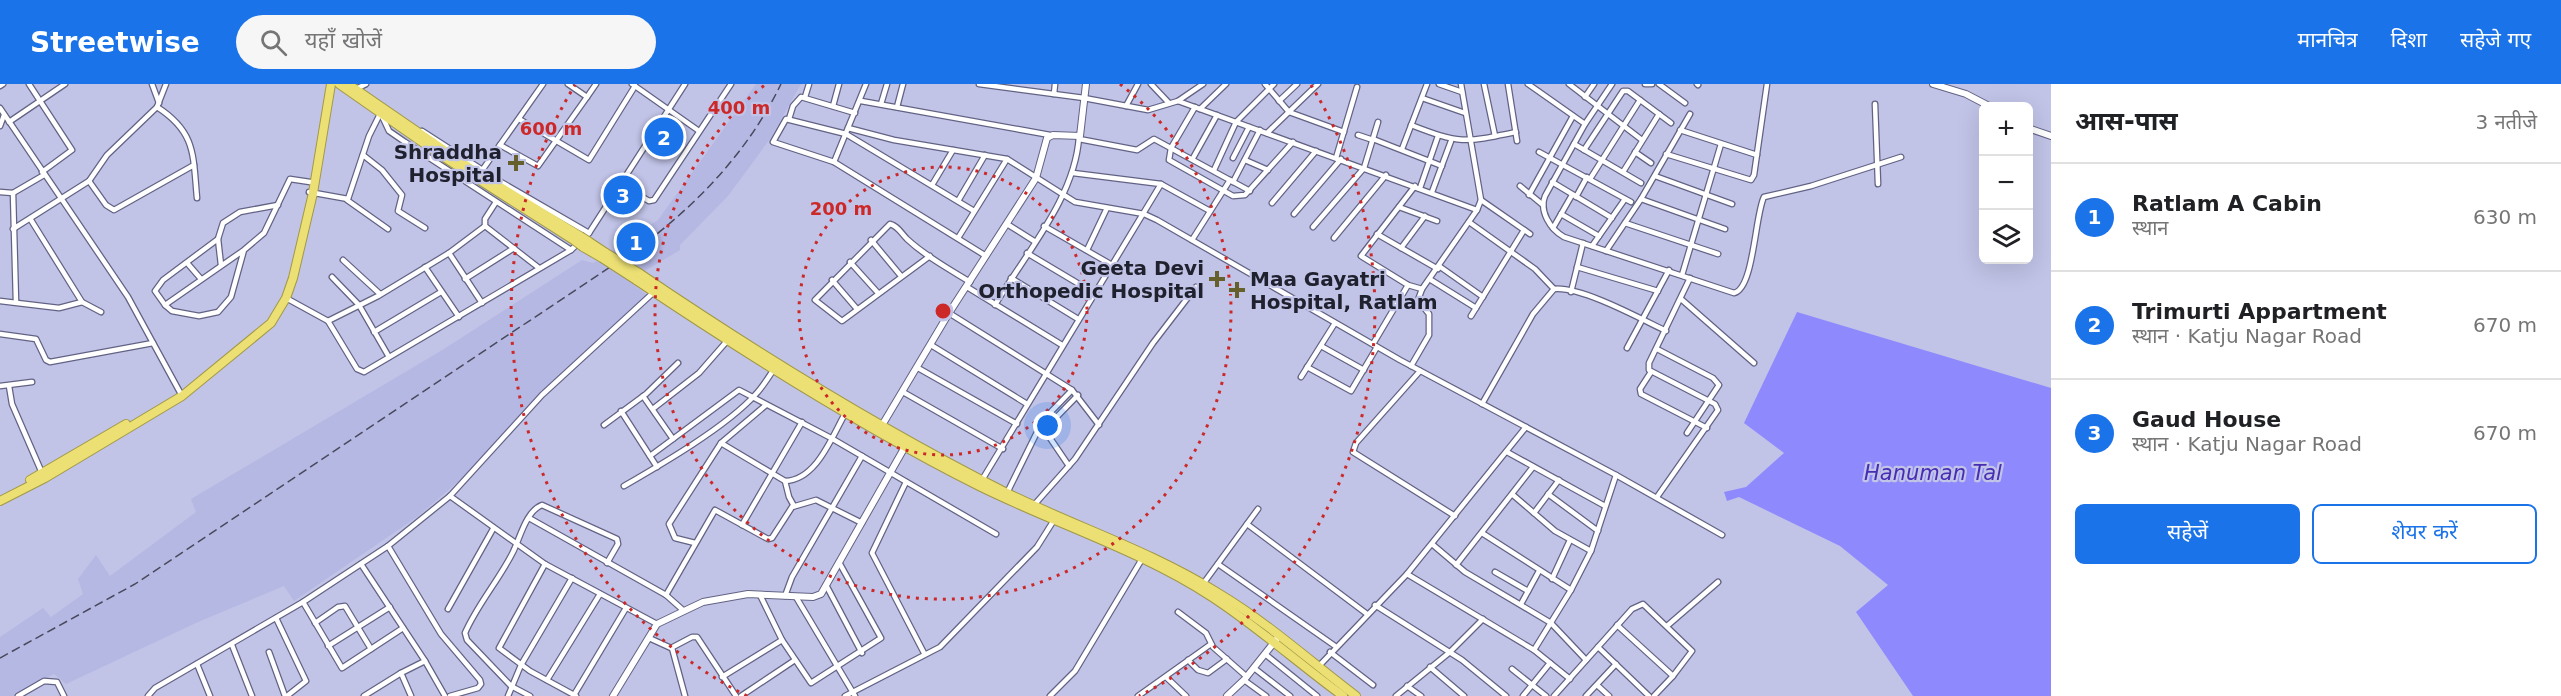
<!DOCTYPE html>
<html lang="hi">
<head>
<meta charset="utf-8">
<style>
	body { margin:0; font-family:"DejaVu Sans","Noto Sans Devanagari",sans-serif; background:#f6f6f6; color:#202124 }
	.controls { position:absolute; right:18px; top:18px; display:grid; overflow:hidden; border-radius:9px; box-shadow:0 6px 24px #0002 }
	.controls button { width:54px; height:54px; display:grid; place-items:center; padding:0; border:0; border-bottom:2px solid #e0e0e0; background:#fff; color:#202124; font:30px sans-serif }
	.you { position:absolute; left:1048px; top:342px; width:21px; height:21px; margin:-15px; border:4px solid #fff; border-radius:50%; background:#1a73e8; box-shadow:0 0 0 9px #1a73e833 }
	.badge { display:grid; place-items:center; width:39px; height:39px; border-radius:50%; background:#1a73e8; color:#fff; font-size:20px; font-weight:700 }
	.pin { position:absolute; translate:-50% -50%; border:3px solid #fff; box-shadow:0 2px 6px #0006 }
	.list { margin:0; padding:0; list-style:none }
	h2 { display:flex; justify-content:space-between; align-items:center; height:78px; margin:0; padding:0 24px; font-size:26px }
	h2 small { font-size:20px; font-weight:400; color:#757577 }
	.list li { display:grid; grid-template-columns:39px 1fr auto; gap:18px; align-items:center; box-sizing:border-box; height:108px; padding:0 24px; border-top:2px solid #e0e0e0 }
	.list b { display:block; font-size:22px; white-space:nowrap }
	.list p { margin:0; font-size:20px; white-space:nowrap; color:#757577 }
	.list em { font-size:20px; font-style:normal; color:#757577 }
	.actions { display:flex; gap:12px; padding:18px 24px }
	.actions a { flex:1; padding:14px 0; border:2px solid #1a73e8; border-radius:9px; text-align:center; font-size:21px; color:#1a73e8 }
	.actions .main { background:#1a73e8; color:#fff }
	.icon { flex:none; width:33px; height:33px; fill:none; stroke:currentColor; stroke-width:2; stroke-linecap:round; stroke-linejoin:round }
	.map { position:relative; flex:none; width:2051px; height:612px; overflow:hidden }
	header { display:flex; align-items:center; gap:36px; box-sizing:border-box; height:84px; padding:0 30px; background:#1a73e8; color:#fff }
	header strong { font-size:28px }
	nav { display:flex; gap:33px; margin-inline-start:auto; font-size:21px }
	.search { width:420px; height:54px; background:#f6f6f6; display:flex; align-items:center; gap:15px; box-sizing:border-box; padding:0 21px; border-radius:33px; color:#757577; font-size:22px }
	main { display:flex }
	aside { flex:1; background:#fff }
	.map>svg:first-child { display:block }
</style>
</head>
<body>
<header>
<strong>Streetwise</strong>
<div class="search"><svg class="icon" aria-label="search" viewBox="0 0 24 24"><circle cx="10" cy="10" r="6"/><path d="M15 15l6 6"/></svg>यहाँ खोजें</div>
<nav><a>मानचित्र</a><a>दिशा</a><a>सहेजे गए</a></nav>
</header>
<main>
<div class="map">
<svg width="2051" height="612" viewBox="0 0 2051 612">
	<rect width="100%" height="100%" fill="#c1c3e7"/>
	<polygon fill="#b6b8e4" points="756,0 801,0 770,55 728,112 680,161 680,166 643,188 631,199 647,211 600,253 510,341 474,384 417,433 294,517 284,502 198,538 66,600 54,590 13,612 0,612 0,553 43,524 51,533 83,510 78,495 96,471 110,492 196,428 191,415 444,265 582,176 593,179 658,136"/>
	<polygon fill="#8e8afe" points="1797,228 2051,304 2051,612 1913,612 1856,528 1888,501 1840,462 1739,413 1727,417 1724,408 1746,403 1784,369 1744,339"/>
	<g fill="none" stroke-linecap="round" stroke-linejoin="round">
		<defs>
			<g id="minor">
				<polyline points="29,0 72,66 42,88"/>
				<polyline points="152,0 159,19"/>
				<polyline points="568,0 587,13 596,0"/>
				<polyline points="632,0 699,47"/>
				<polyline points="979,0 1084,14 1148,26 1178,17 1477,126"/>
				<polyline points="1151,0 1168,18"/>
				<polyline points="1265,0 1289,28 1344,48"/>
				<polyline points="1439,0 1462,8"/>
				<polyline points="1484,0 1495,52"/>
				<polyline points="1508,0 1517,57"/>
				<polyline points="1528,0 1585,40"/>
				<polyline points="1569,0 1642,56"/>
				<path d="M1612 0 1585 40 1545 112C1539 127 1550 145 1564 153L1734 209C1754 205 1755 130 1764 113L1811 102 1901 73"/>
				<polyline points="1645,0 1652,0"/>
				<polyline points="1659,0 1685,19"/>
				<polyline points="1697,0 1698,1"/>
				<polyline points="0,2 3,0"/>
				<polyline points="356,5 366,0"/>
				<polyline points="1054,10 1055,0"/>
				<polyline points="805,13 809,0"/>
				<polyline points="1585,13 1594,0"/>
				<polyline points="1422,14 1465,29"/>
				<polyline points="861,17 1050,51"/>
				<polyline points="1178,17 1203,0"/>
				<polyline points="1279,17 1297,0"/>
				<polyline points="881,20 887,0"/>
				<polyline points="1875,20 1878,100"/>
				<polyline points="833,22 839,0"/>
				<polyline points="1126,22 1138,0"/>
				<path d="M157 23C196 48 193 71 197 114"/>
				<polyline points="897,23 903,0"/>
				<polyline points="1195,23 1171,64 1169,76 1233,112 1245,111 1293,58"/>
				<polyline points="0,24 128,213 182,312"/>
				<polyline points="1200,25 1226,0"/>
				<polyline points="382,32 389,47 405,58 571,166"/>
				<polyline points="519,35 589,76 635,2"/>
				<polyline points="789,35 793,22 801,13 855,29"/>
				<polyline points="9,38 65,0"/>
				<path d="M1411 41C1460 60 1464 59 1516 48"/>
				<polyline points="0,42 4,31"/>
				<polyline points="848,44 894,56 1007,75 1075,118 1144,130 1157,136 1400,276 1616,391 1722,451"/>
				<polyline points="1680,46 1757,71"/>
				<polyline points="422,47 501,98 589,149"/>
				<polyline points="1267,49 1318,0"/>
				<polyline points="1358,51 1373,56"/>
				<polyline points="1079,55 1137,66 1154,55 1250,107"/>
				<polyline points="1373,55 1442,82"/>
				<polyline points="1574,60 1641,99"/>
				<polyline points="500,61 538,82 587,13"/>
				<polyline points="1402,65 1427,0"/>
				<polyline points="1584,66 1623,7 1628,7 1671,39"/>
				<polyline points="1539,68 1631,118"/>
				<polyline points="1635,68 1651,79"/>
				<polyline points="1666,70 1751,96 1754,91 1767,0"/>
				<polyline points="363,71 382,86 402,111 398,127 425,144"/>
				<polyline points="1193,74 1217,31"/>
				<polyline points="1233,74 1249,43"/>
				<polyline points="1336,74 1357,3"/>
				<polyline points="1245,76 1268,86"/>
				<polyline points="834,78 866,0"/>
				<polyline points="483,85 543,0"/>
				<polyline points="1214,86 1236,38 1274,0"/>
				<polyline points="1623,88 1659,30"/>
				<polyline points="1073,89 1161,100 1210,127"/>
				<polyline points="1655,92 1732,120"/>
				<polyline points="1590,95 1640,16"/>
				<polyline points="89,97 106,121 114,126 194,81"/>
				<polyline points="1233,98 1260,46"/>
				<polyline points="1552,98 1612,134"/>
				<polyline points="621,100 649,117 654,116 731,0"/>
				<polyline points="932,101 953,66"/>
				<polyline points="1415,102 1361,172 1408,201 1422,205 1477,126 1481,116 1461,0"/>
				<polyline points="1520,102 1543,121"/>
				<polyline points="1420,104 1438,52"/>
				<polyline points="0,108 13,109 44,91"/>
				<polyline points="309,108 348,115 369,52 380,30"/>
				<polyline points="1432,108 1451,57"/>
				<polyline points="13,109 16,218"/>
				<polyline points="1529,111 1573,32"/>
				<polyline points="1576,113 1587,93"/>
				<polyline points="1641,115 1725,145"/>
				<polyline points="347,116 388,145"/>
				<polyline points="1481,116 1530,150"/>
				<polyline points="958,117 985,71"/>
				<polyline points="496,118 485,135 485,142 539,184"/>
				<polyline points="1272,119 1316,67"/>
				<polyline points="1399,123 1437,137"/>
				<polyline points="974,127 846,50 786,35 773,58 834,78 986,172"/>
				<polyline points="1294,130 1341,75"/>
				<polyline points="1561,130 1599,152"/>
				<polyline points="31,136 82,218 101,228"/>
				<polyline points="1469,138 1535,185 1554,205"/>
				<polyline points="1625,139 1718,170"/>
				<polyline points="1007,140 1034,157"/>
				<polyline points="1044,142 1112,181"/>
				<polyline points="1313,143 1364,84 1378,38"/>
				<polyline points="1553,144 1572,111"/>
				<polyline points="13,145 89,97 107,71 157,23 166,0"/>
				<polyline points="1377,150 1438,185"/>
				<polyline points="958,154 1007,75"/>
				<polyline points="1334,154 1386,91"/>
				<polyline points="218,155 221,181"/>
				<polyline points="871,156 901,192"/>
				<polyline points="1192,156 1230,96"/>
				<polyline points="1592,162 1625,115"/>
				<polyline points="1401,164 1425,132"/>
				<polyline points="244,166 165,221 172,227 199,232 218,228 231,213 244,166 264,149 290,95 310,98"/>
				<polyline points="1087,166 1107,124"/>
				<polyline points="1606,167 1641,115 1690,30"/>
				<polyline points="449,169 485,142"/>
				<polyline points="1027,169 1094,209"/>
				<path d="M930 172 842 237 815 216 890 140C898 142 901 149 907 155 925 172 949 185 970 198"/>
				<polyline points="343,176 380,210"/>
				<polyline points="850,178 878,209"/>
				<polyline points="188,180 201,195"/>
				<polyline points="1439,182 1483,213"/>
				<polyline points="425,183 459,233"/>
				<polyline points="1577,183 1658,207"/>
				<polyline points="1682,191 1721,60"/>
				<polyline points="332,193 359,221 389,273"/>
				<polyline points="1011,194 1078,235"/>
				<polyline points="465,195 514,164"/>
				<polyline points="832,196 857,225"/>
				<polyline points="1431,196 1476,224"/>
				<polyline points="967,203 1062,261"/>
				<polyline points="654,208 542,311 450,412 545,480 657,540"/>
				<polyline points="1571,208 1583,159"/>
				<polyline points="286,214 328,237 357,285 364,288 571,166 589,149 685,0"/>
				<polyline points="1681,215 1754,279"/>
				<polyline points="0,217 59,224 82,218"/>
				<polyline points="165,221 155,207 163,196 218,155 223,139 240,128 278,121"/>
				<path d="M995 221C1025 170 1075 114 1079 53"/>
				<polyline points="949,229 1072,306 1099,341"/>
				<polyline points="1471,232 1524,146"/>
				<polyline points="328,237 378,212 449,169 482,219"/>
				<polyline points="374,248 441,208"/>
				<polyline points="0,250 36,255 46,276 50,278 153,259"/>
				<polyline points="1373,260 1408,201"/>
				<polyline points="931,261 1027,320"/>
				<polyline points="1321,262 1364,286"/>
				<polyline points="1627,264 1669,186"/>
				<polyline points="1657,265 1713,294 1719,301 1687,349"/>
				<polyline points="1411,282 1429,251 1429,230 1418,216 1422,205"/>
				<polyline points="1307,283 1351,307 1377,263"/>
				<polyline points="918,284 1017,340"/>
				<polyline points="1420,287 1356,359 1353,368 1455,432"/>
				<polyline points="1651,288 1640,305 1641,310 1707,344"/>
				<polyline points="1301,293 1335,239"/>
				<polyline points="0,302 32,298"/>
				<polyline points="9,302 12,320 42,389"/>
				<polyline points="903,308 1003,365"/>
				<polyline points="643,312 673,355"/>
				<path d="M1482 320 1533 230 1554 205C1581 202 1641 235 1666 247"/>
				<polyline points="654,324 699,289 727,257"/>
				<polyline points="621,327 657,383"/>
				<polyline points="604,341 646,310 678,279"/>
				<polyline points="1038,343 1050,354 1069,382"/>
				<polyline points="1044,346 1078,311"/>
				<path d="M721 359 785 397C817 396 832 352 846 328"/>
				<polyline points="1507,368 1605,422"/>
				<polyline points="650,372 739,306 831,354 996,450"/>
				<polyline points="982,396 1161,100"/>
				<polyline points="785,397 789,413 794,422"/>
				<polyline points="906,398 872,469 924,569"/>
				<path d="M624 402C662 380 726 343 755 311 762 304 768 294 774 285"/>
				<polyline points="1007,409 1043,336 1072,306"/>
				<polyline points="1548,410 1598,447"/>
				<polyline points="1513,411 1555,447 1591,467"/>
				<polyline points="1657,413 1718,326 1715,320 1649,286 1649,279 1690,194"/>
				<polyline points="1034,421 1075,375 1153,259 1196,203"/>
				<polyline points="1534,429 1559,396"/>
				<polyline points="529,434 666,511 684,527"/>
				<polyline points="1247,440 1367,530"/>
				<polyline points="742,441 802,338"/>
				<polyline points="1482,449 1571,506"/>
				<polyline points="695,459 675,454 669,440 721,359 766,321"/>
				<polyline points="1432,460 1465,488 1551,539 1586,576"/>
				<polyline points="388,462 441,550 480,596 481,600 478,604 450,612"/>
				<polyline points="361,480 425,577 401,589 411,612"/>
				<polyline points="545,480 499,564 530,587 576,612"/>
				<polyline points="1218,480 1335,562"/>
				<polyline points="1456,481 1533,383"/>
				<polyline points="1495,488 1528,507"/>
				<polyline points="1407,490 1534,566 1570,595"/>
				<polyline points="1552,495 1570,456"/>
				<polyline points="1203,500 1258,425"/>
				<polyline points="826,501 862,569"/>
				<polyline points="666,511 715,426 768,455 772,454 792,423 816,416 862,439"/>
				<polyline points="760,511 782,556 811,599 881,554 840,480"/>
				<polyline points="785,512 792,493 862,372"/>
				<polyline points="796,513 855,612"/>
				<polyline points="303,518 342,584 403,544"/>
				<polyline points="1521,520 1539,487"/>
				<polyline points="1375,521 1462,576 1506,612"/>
				<polyline points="448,525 493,445"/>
				<polyline points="1178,528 1206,549 1213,563 1247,593"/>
				<polyline points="276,534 306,597 287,612"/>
				<polyline points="315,539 338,523 345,522 371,565"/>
				<polyline points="1617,541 1673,592"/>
				<polyline points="1667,542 1718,498"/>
				<polyline points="649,554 671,564 692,553 697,553 736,612"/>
				<polyline points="232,561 252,612"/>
				<polyline points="328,562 390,523"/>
				<polyline points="1598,563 1632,525 1643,520 1692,567 1673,592 1654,612"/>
				<polyline points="672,564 685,612"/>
				<polyline points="1534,566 1571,506 1591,467 1616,391"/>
				<polyline points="269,568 285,612"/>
				<polyline points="1330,568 1373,601"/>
				<polyline points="1265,570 1317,612"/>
				<polyline points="1188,576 1198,586 1208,589 1227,575"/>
				<polyline points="425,577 445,612"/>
				<polyline points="197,580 210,612"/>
				<polyline points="1318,583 1407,490 1526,343"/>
				<polyline points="1430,583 1464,612"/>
				<polyline points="1254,584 1290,612"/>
				<polyline points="1512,585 1546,612"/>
				<polyline points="722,593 782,556"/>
				<polyline points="1166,593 1186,612"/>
				<polyline points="547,596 600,510"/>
				<polyline points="1244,596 1266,612"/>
				<polyline points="1597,601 1609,612"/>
				<polyline points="1407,602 1421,612"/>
				<polyline points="574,611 626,524"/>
				<polyline points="18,612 44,597 57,598 64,612"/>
				<polyline points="148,612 155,604 303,518 388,462 450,412"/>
				<polyline points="364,612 401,589"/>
				<polyline points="508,612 521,581 572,494"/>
				<path d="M530 612 511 602 467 556 465 549C477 521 499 496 513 468 520 454 526 427 542 421L617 455 618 460 607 479"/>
				<polyline points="741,612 795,576"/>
				<polyline points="845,612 940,563 1037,463 1054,436"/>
				<polyline points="1050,612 1075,587 1142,475"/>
				<polyline points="1138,612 1211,560"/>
				<polyline points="1396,612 1450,568 1483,535"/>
				<polyline points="1523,612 1550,579"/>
				<polyline points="1554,612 1598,563 1649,612"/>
				<polyline points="1586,612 1616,580"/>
			</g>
			<g id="tertiary">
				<polyline points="1933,0 1966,10 1989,22"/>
				<polyline points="2028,44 2051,52"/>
				<polyline points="881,343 949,229 1036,94 1047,54 1053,51 1080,52 1086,0"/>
				<polyline points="613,612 657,540 684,527 703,518 748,510 813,513 821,510 906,361"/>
				<polyline points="1227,612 1244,596 1276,556"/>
			</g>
			<g id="trunk">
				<polyline points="339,0 442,72 575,157"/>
				<polyline points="348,0 479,90 580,152"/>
				<polyline points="588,157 606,169"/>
				<polyline points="583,163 602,174"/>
				<path d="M639 189C757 269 878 344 1005 408 1076 443 1151 467 1218 509 1267 538 1311 578 1356 612"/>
				<path d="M636 196C746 270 860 342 979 402 1056 440 1140 466 1212 513 1258 543 1299 580 1343 612"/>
				<polyline points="30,396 126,340"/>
				<polyline points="0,417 45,394 182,312 271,239 286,214 293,194 313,109 331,0"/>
			</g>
		</defs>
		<use href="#minor" stroke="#626384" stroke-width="7"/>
		<use href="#tertiary" stroke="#626384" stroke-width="8"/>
		<use href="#trunk" stroke="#a19845" stroke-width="10"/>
		<use href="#minor" stroke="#fff" stroke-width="4.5"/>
		<use href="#tertiary" stroke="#fff" stroke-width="6"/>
		<use href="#trunk" stroke="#ece074" stroke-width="8"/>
		<path stroke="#48495c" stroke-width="1.5" stroke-dasharray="9 4.5" stroke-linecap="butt" d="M0 574 135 500 640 163C699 119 749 66 781 0"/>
		<defs>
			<g id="trunk-bridge">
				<polyline points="580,152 588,157"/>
				<polyline points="575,157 583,163"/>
				<polyline points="606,169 639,189"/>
				<polyline points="602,174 636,196"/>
			</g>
		</defs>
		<use href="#trunk-bridge" stroke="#a19845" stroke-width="10" stroke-linecap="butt"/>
		<use href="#trunk-bridge" stroke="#ece074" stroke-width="8"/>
	</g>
	<g fill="none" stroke="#cd2828" stroke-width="3" stroke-dasharray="3 6">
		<circle cx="943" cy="227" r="144"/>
		<path d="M1120 0A288 288 0 1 1 766 0"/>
		<path d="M747 612A432 432 0 0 1 575 1M1311 1A432 432 0 0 1 1139 612"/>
	</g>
	<g fill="#65602c" stroke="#c1c3e7" stroke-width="2">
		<path d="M513 70h6v6h6v6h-6v6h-6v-6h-6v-6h6z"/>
		<path d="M1214 186h6v6h6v6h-6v6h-6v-6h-6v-6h6z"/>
		<path d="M1234 197h6v6h6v6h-6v6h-6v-6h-6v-6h6z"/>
	</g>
	<g text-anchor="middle" stroke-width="4.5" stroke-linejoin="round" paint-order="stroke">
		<g font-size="20" font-weight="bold" fill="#20212e" stroke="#c1c3e7" text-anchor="end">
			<text x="502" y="75">Shraddha<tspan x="502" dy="23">Hospital</tspan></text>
			<text x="1204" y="191">Geeta Devi<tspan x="1204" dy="23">Orthopedic Hospital</tspan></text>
			<text x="1250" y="202" text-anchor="start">Maa Gayatri<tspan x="1250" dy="23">Hospital, Ratlam</tspan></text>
		</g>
		<g font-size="21" font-style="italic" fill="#472db4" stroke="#c1c3e7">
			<text x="1933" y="396">Hanuman Tal</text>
		</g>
	</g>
	<circle cx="943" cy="227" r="9" fill="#cd2828" stroke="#c1c3e7" stroke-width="3"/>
	<g font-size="18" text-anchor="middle" font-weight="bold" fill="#cd2828" stroke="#c1c3e7" stroke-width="4.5" stroke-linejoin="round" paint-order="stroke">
		<text x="739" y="30">400 m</text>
		<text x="551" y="51">600 m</text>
		<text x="841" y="131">200 m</text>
	</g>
</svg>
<div class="controls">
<button>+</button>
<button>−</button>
<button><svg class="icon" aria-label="layers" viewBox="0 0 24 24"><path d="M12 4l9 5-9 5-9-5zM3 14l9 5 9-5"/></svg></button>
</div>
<div class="you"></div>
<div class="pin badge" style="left:636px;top:158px">1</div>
<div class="pin badge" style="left:664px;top:53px">2</div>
<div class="pin badge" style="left:623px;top:111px">3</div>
</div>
<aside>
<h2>आस-पास<small>3 नतीजे</small></h2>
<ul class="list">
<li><span class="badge">1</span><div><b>Ratlam A Cabin</b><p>स्थान</p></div><em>630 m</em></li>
<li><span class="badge">2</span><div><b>Trimurti Appartment</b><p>स्थान · Katju Nagar Road</p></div><em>670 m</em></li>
<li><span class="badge">3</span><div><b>Gaud House</b><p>स्थान · Katju Nagar Road</p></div><em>670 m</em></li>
</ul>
<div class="actions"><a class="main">सहेजें</a><a>शेयर करें</a></div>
</aside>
</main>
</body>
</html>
